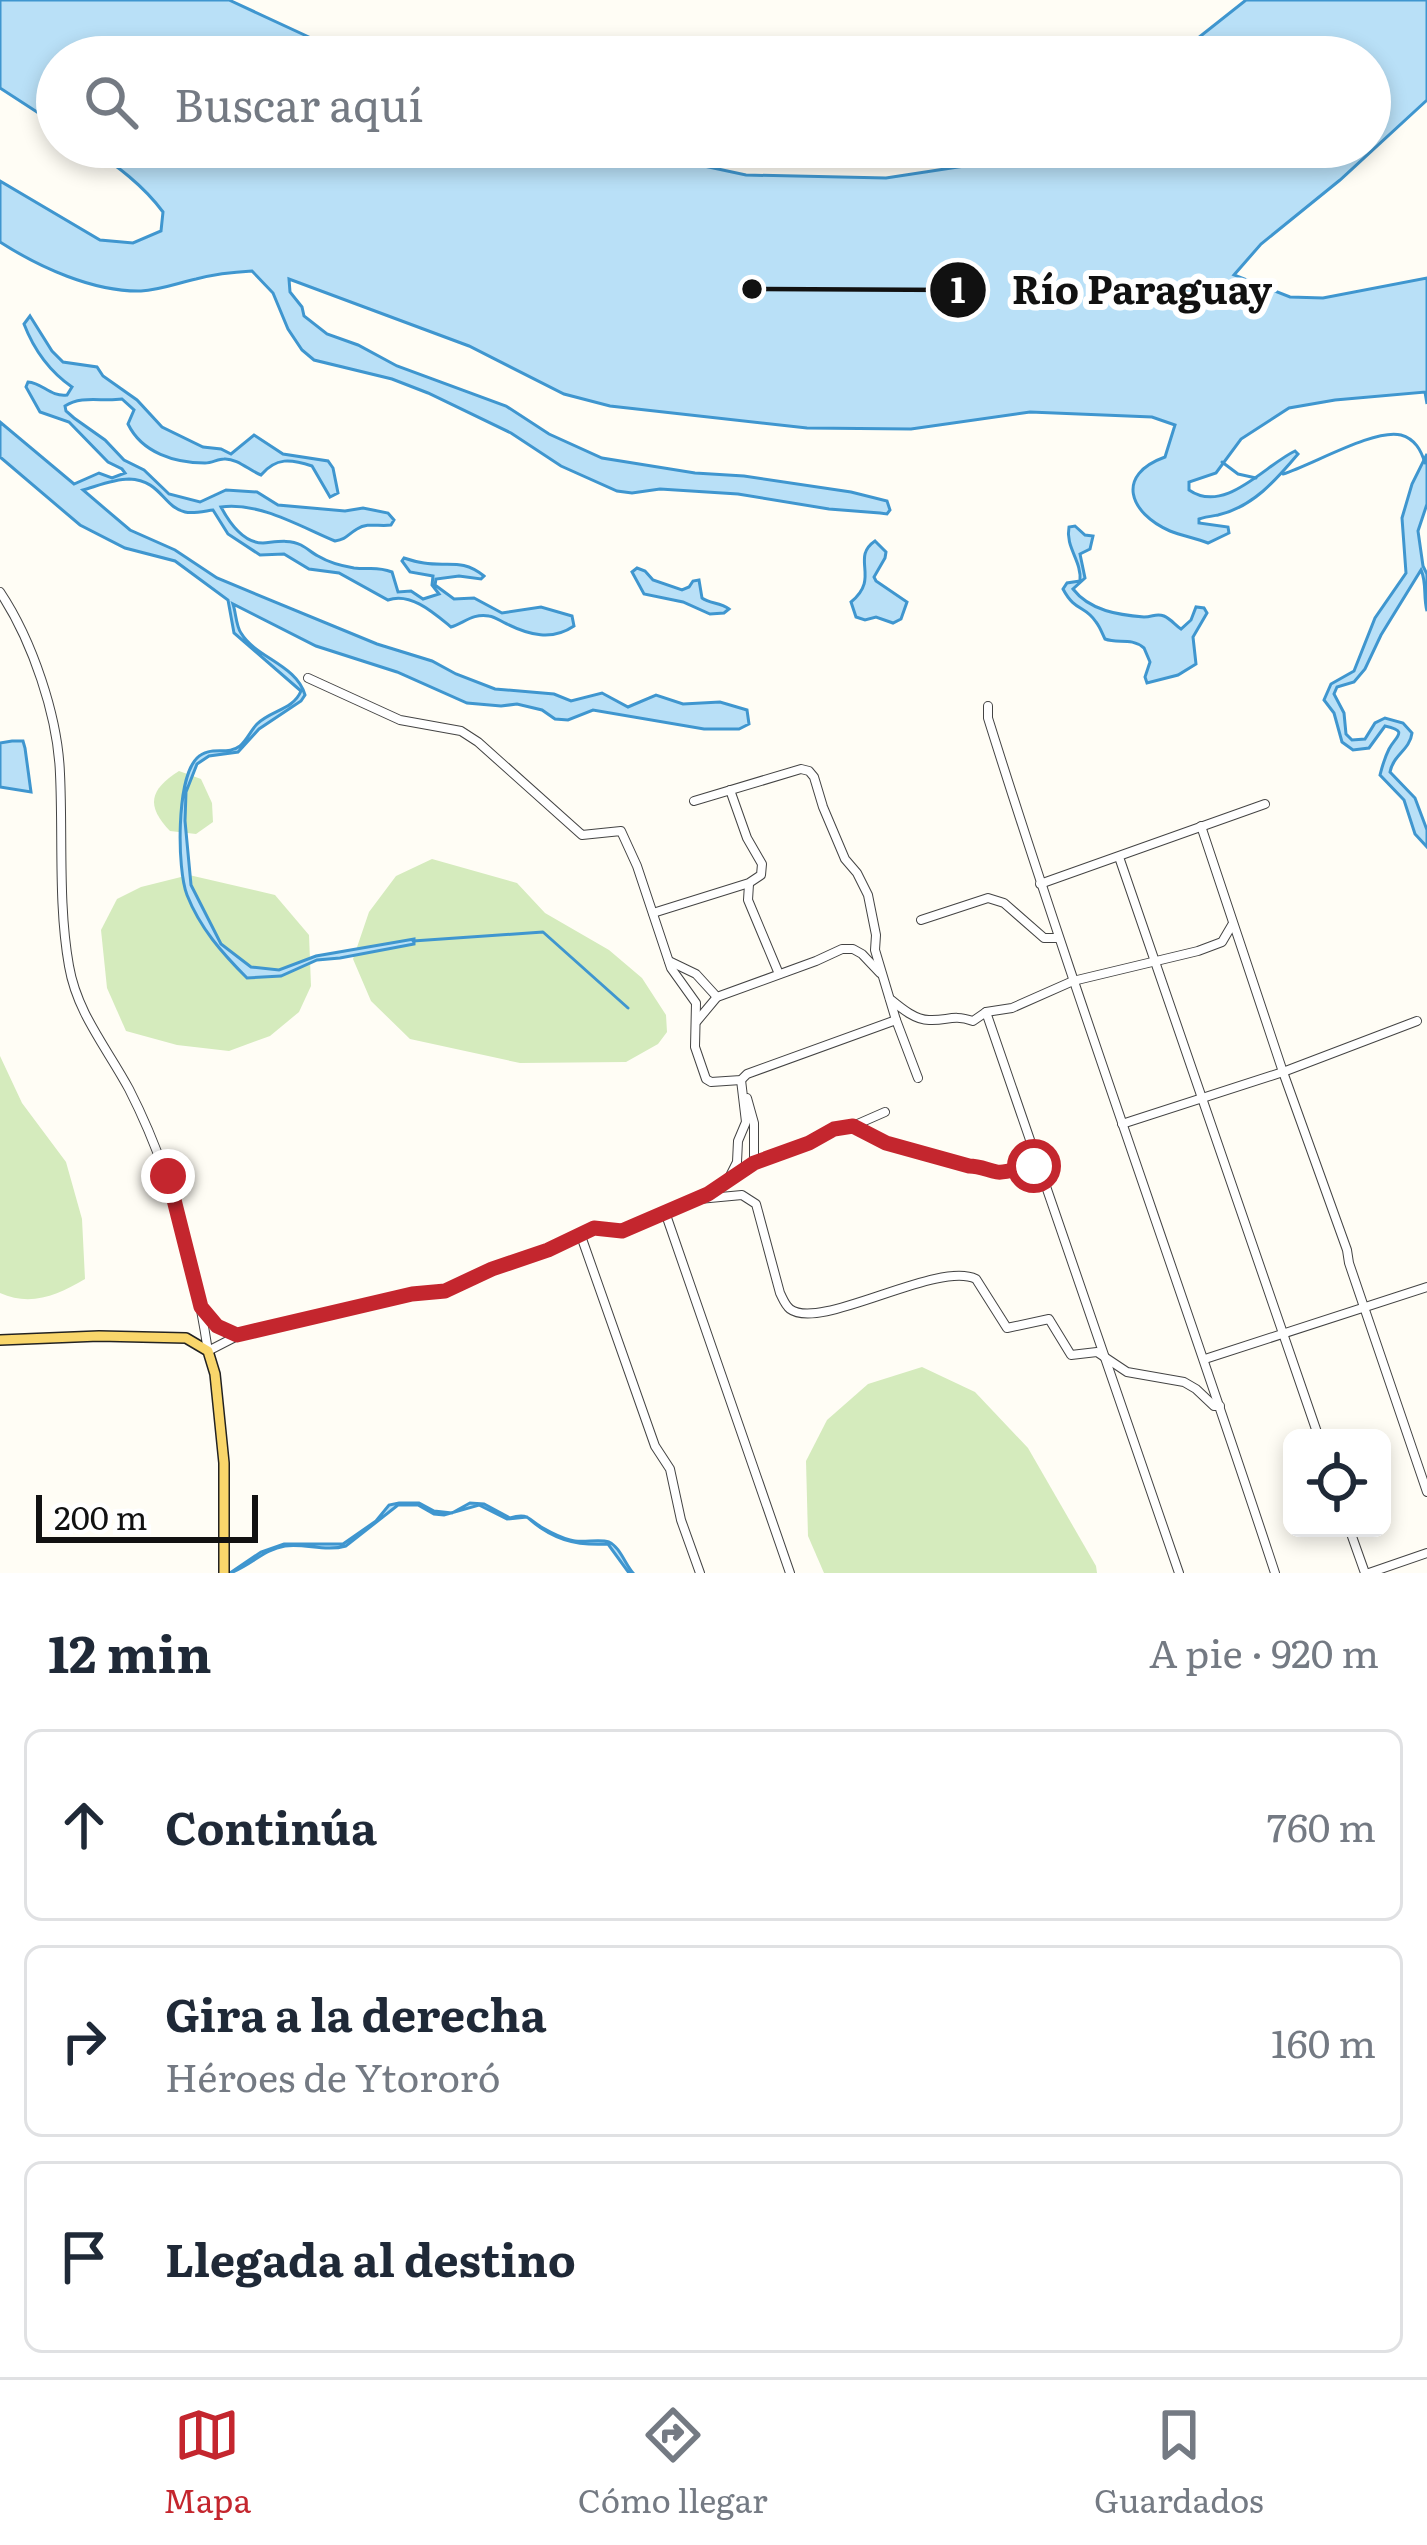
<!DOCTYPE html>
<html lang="es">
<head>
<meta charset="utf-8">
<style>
	body { margin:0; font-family:Literata,serif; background:#f6f6f7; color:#1f2937 }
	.controls { position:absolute; right:36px; bottom:36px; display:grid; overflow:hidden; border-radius:18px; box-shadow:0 6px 18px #0003 }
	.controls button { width:108px; height:108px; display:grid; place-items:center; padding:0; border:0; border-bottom:3px solid #e0e1e3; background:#fff; color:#1f2937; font:60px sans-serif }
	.scale { position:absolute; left:36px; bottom:30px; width:222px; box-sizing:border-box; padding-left:12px; border:6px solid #111; border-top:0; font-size:33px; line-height:42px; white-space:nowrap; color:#111; -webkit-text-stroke:9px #fff; paint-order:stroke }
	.stop { position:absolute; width:36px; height:36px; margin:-27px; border:9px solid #c4262e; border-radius:50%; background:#fff }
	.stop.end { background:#c4262e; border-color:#fff; box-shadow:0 3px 12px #0008 }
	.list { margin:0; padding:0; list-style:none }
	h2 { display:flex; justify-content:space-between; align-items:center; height:156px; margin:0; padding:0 48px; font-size:51px }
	h2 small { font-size:39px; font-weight:400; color:#747a83 }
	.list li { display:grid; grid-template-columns:78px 1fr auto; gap:36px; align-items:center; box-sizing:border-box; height:192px; margin:0 24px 24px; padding:0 24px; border:3px solid #e0e1e3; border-radius:18px }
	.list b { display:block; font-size:45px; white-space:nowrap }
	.list p { margin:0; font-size:39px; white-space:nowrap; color:#747a83 }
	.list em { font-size:39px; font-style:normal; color:#747a83 }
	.icon { flex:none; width:66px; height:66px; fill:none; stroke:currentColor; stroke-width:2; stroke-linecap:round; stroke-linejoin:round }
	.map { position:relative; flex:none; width:1427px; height:1573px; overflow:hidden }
	.search { position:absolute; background:#fff; box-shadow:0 6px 18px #0003; left:36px; right:36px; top:36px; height:132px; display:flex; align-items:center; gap:30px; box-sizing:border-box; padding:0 42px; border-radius:66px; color:#747a83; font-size:45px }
	.sheet { height:804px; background:#fff }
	nav { display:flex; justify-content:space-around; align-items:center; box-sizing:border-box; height:168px; border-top:3px solid #e0e1e3; background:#fff; font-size:33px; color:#747a83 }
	nav a { display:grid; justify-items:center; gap:6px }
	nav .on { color:#c4262e }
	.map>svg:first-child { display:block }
</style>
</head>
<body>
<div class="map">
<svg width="1427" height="1573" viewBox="0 0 1427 1573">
	<rect width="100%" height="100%" fill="#fffdf5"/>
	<g fill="#d5ebbd">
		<path d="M179 771 201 779 212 803 213 822 196 834 170 831C146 806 149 790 179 771Z"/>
		<polygon points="432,859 517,883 545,913 609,950 642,978 666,1015 667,1032 658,1044 626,1062 520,1063 410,1039 371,1001 353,959 369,912 396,876"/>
		<polygon points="189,875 275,895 309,935 311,986 299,1012 270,1036 229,1051 177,1045 126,1031 107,988 101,930 117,899 141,887"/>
		<path d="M0 1056 22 1103 66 1162 82 1219 85 1279C58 1295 31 1307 0 1293Z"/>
		<polygon points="922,1367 975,1392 1028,1448 1096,1566 1097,1573 824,1573 808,1536 806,1461 827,1420 868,1384"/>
	</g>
	<g fill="#b9e0f7" stroke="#3f96cf" stroke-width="3">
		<polygon points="0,0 229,0 352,57 57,57 57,125 0,88"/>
		<path d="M1246 0H1427V100L1340 180 1261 244 1234 275 1290 297 1323 298 1427 278V404L1425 392 1335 400 1289 408 1241 439 1216 473 1189 482V490C1225 515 1265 465 1295 451L1298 454C1276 480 1253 507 1218 515 1212 516 1205 517 1199 519V523L1228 527 1229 533 1208 543C1196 538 1182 536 1170 531 1129 513 1115 475 1165 457L1175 425 1152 417 1030 412 911 429 807 428 610 406 564 394 469 346 289 279 290 292 302 307 304 316 327 334 358 345 397 366 506 406 549 434 602 458 695 473 744 476 851 492 887 501 890 510 887 514 880 513 829 509 738 494 660 489 632 493 617 491 561 466 511 433 428 393 392 379 314 360 302 350 288 329 273 293 252 271C233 272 215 274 196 279 178 283 160 290 141 291 93 292 39 267 0 242V181L100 240 133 243 161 231 163 212C143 185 117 166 89 147H615L746 175 886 178 984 163 1029 147H1370V57H1174Z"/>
		<path d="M30 316 52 351 63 362 97 367 103 376 137 400 162 427 203 447 221 449 231 454 254 435 283 454 328 461 333 468 338 493 330 497 312 466C291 459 276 457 261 475 250 471 237 458 224 459 218 459 212 463 205 463 175 463 142 453 128 424L134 410 122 399C102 402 82 395 65 406L66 411 74 418 105 440 124 460 144 470 169 494 200 502 226 490 257 492 278 505 345 511 363 508 388 513 394 520 391 525C379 527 368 522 357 529 347 535 347 539 335 541 299 526 260 502 221 507 229 522 243 543 263 543 276 542 289 539 301 545 307 548 312 553 318 556 328 562 342 566 354 568 370 570 376 566 392 572L398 592 411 591 423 599 439 594 432 585 433 576 410 572 402 561 404 558C410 560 417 562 424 563 448 567 462 558 484 576L481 579 459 576 436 579 435 585 454 599 474 598 502 613 541 607 572 616 574 626C552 641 529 635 507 624 500 621 496 617 489 616 473 613 464 623 451 627 434 613 411 592 388 600L339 573 309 569 284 554 260 555 228 534 213 510C205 511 193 514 185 512 163 507 161 480 129 479 114 479 97 486 83 490L130 530 175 550 217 578 377 644 432 661 456 674 495 689 554 694 571 701 602 693 628 707 656 695 683 704 720 702 747 710 749 724 739 729H704L593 710 568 720 555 719 542 710 517 704 501 706 467 703 397 672 316 646 233 604C236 613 236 626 241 633 256 658 297 665 305 695L301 701 259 729 238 752 209 756 197 764 186 792 185 821 191 885 221 944 251 967 279 970 316 956 414 939V944L340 958 317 960 281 976 247 978C222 953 200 928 187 895 177 869 176 779 197 758 210 745 227 756 240 746 247 740 251 730 257 724 271 710 293 710 301 691L234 633 228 600 175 561 125 548 80 525 0 457V422L74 484 99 473 112 478 125 473 122 469 108 462 69 422 40 412 26 387 28 382C43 383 50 397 67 395L72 387C49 371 34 350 24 324Z"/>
		<path d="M1427 454V504L1418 531 1423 566 1427 574V611C1423 597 1427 583 1421 570L1381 635 1365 669 1354 682 1337 687 1334 694 1344 713 1346 734 1352 740 1365 739 1375 723 1385 718 1403 723 1412 733C1410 750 1393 755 1390 772L1415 798 1427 830V847L1415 834 1404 800 1380 775C1382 767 1385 757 1389 749 1396 736 1409 731 1385 726L1369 748 1353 750 1342 742 1334 713 1324 700 1331 684 1354 671 1375 618 1406 573 1402 518 1412 484Z"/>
		<path d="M1075 526 1085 535 1093 536 1090 549 1080 554 1085 578 1073 589C1090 611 1119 615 1144 617 1153 617 1156 613 1164 616 1171 619 1175 625 1181 629L1191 620 1196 607 1204 608 1207 613 1193 637 1196 664 1178 675 1147 683 1145 677 1150 662 1144 648C1131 637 1118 644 1105 639 1102 633 1100 627 1096 622 1085 605 1075 612 1063 589L1067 583 1080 581C1082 561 1065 547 1069 527Z"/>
		<path d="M875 541 886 552 885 558 874 577 876 581 907 602 901 619 893 623 876 617 865 620 856 617 851 602C881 578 850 558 875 541Z"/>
		<path d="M637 568 645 571 653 580 682 590 689 587 693 581 699 580 702 598C710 604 720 602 729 609L724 613 710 614 683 602 644 594 632 572Z"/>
		<polygon points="12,741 23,741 25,748 31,792 0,787 0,743"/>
		<path d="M399 1503H419L434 1511 452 1513 470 1503 484 1504 510 1518C529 1512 528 1520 543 1528 550 1532 563 1538 570 1540 582 1544 598 1538 609 1542 620 1547 625 1564 633 1573H629L608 1544C575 1546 551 1539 527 1517L507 1519 479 1505 444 1515 434 1514 418 1505H398L346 1546C325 1552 305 1543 285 1546 264 1549 249 1567 230 1573L261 1552 284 1544H343L376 1521 389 1505Z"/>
	</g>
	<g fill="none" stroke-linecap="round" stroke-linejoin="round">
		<g stroke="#3f96cf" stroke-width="3">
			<polyline points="1222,462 1238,474 1256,478"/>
			<path d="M1283 474C1312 465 1375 428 1401 435 1415 439 1421 450 1425 463"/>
			<polyline points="413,941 543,932 628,1008"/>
		</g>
		<defs>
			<g id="minor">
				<path d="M0 592C32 640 58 716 60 774 63 836 58 905 69 966 77 1013 107 1048 129 1089 171 1171 194 1260 208 1351L245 1332 412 1294 445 1291 492 1269 547 1250 594 1229 622 1231 708 1194 729 1178 737 1162 738 1141 746 1122 741 1080"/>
				<polyline points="308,678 400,720 461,731 478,742 582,835 621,831 637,866 671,968 696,1003 695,1047 706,1079 711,1082 741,1080 747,1074 896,1020"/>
				<path d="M988 706V718C1078 1005 1181 1287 1275 1573"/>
				<polyline points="694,801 801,769 809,771 814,777 823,807 845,859 857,873 868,895 876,935 875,950 896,1020 918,1078"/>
				<polyline points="1201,826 1283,1072 1347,1250 1349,1263 1427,1492"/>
				<polyline points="1119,857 1319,1438"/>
				<polyline points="749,884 748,900 779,974"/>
				<polyline points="1040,884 1265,804"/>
				<polyline points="653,913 749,883 761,875 762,864 747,838 730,790"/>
				<polyline points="921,920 988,898 1004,903 1044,938 1058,938"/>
				<polyline points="669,961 696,974 717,997"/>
				<path d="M890 999C901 1008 915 1020 929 1020 948 1021 952 1014 973 1021L986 1012 1012 1008 1073 981 1198 951 1222 942 1232 925"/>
				<polyline points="986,1012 1179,1573"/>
				<polyline points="697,1021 717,997 816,961 842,949 853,949 862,954 880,973"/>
				<polyline points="1122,1124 1283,1072 1417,1021"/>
				<path d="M853 1126 886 1143 969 1166C981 1166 990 1172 999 1173 1014 1175 1020 1162 1038 1168"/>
				<polyline points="754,1163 809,1143 834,1129 853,1126 885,1112"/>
				<polyline points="731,1177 754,1163 754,1123 747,1098"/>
				<path d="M699 1199 742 1195 756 1204 780 1293C783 1299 785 1305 790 1309 820 1332 937 1260 976 1279L1007 1328 1049 1319 1071 1355 1097 1352 1127 1372 1184 1382 1196 1389 1214 1406H1220"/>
				<polyline points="665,1212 790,1573"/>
				<polyline points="581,1236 655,1446 670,1469 681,1520 700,1573"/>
				<polyline points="202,1308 217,1326 236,1335"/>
				<polyline points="1205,1359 1427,1287"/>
				<polyline points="1349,1528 1365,1573"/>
				<polyline points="1369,1573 1427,1553"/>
			</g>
			<polyline id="major" points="0,1340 99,1336 186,1338 208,1351 215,1374 224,1463 224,1573"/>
		</defs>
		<use href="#minor" stroke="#444" stroke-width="10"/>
		<use href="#major" stroke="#222" stroke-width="12"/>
		<use href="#minor" stroke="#fff" stroke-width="8"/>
		<use href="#major" stroke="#f9d66b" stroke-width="9"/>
	</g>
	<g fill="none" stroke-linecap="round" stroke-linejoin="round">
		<path stroke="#c4262e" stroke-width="15" d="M168 1176 201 1307 217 1326 237 1335 412 1294 445 1291 492 1269 548 1250 594 1228 622 1231 708 1194 754 1163 809 1143 834 1129 853 1126 886 1143 969 1166C980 1166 987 1170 997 1172 1008 1174 1022 1165 1034 1166"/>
	</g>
	<path fill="none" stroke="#111" stroke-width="4.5" d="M752 289L958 290"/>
	<g fill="#111" stroke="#fff" stroke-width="4.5">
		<circle cx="752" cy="289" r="12"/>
		<circle cx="958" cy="290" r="30"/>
	</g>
	<g font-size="36" text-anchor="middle" font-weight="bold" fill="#fff">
		<text x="958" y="303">1</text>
	</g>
	<g font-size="39" text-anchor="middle" font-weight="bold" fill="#111" stroke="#fff" stroke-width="12" stroke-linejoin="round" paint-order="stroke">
		<text x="1142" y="304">Río Paraguay</text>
	</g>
</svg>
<div class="controls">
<button><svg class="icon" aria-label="locate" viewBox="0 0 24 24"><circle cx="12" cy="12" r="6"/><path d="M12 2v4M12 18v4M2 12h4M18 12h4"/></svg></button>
</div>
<div class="scale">200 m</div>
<div class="stop" style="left:1034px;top:1166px"></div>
<div class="stop end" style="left:168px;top:1176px"></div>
<div class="search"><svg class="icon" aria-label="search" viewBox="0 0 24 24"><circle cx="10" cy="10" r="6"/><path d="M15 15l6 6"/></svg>Buscar aquí</div>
</div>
<section class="sheet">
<h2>12 min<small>A pie · 920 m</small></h2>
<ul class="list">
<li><svg class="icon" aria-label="ahead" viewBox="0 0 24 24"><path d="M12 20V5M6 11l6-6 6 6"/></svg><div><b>Continúa</b></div><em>760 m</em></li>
<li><svg class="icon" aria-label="right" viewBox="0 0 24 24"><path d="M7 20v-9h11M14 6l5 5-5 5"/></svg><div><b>Gira a la derecha</b><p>Héroes de Ytororó</p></div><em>160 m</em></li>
<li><svg class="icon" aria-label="arrive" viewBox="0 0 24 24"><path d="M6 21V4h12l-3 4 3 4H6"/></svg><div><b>Llegada al destino</b></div></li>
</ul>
</section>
<nav>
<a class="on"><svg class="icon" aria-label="map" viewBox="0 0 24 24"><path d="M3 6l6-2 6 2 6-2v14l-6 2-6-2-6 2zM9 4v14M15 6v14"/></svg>Mapa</a>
<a><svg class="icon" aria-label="directions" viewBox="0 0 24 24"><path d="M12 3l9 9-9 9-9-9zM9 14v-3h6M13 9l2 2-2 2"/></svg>Cómo llegar</a>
<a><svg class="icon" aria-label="saved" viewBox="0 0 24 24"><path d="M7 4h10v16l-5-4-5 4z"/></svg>Guardados</a>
</nav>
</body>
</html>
